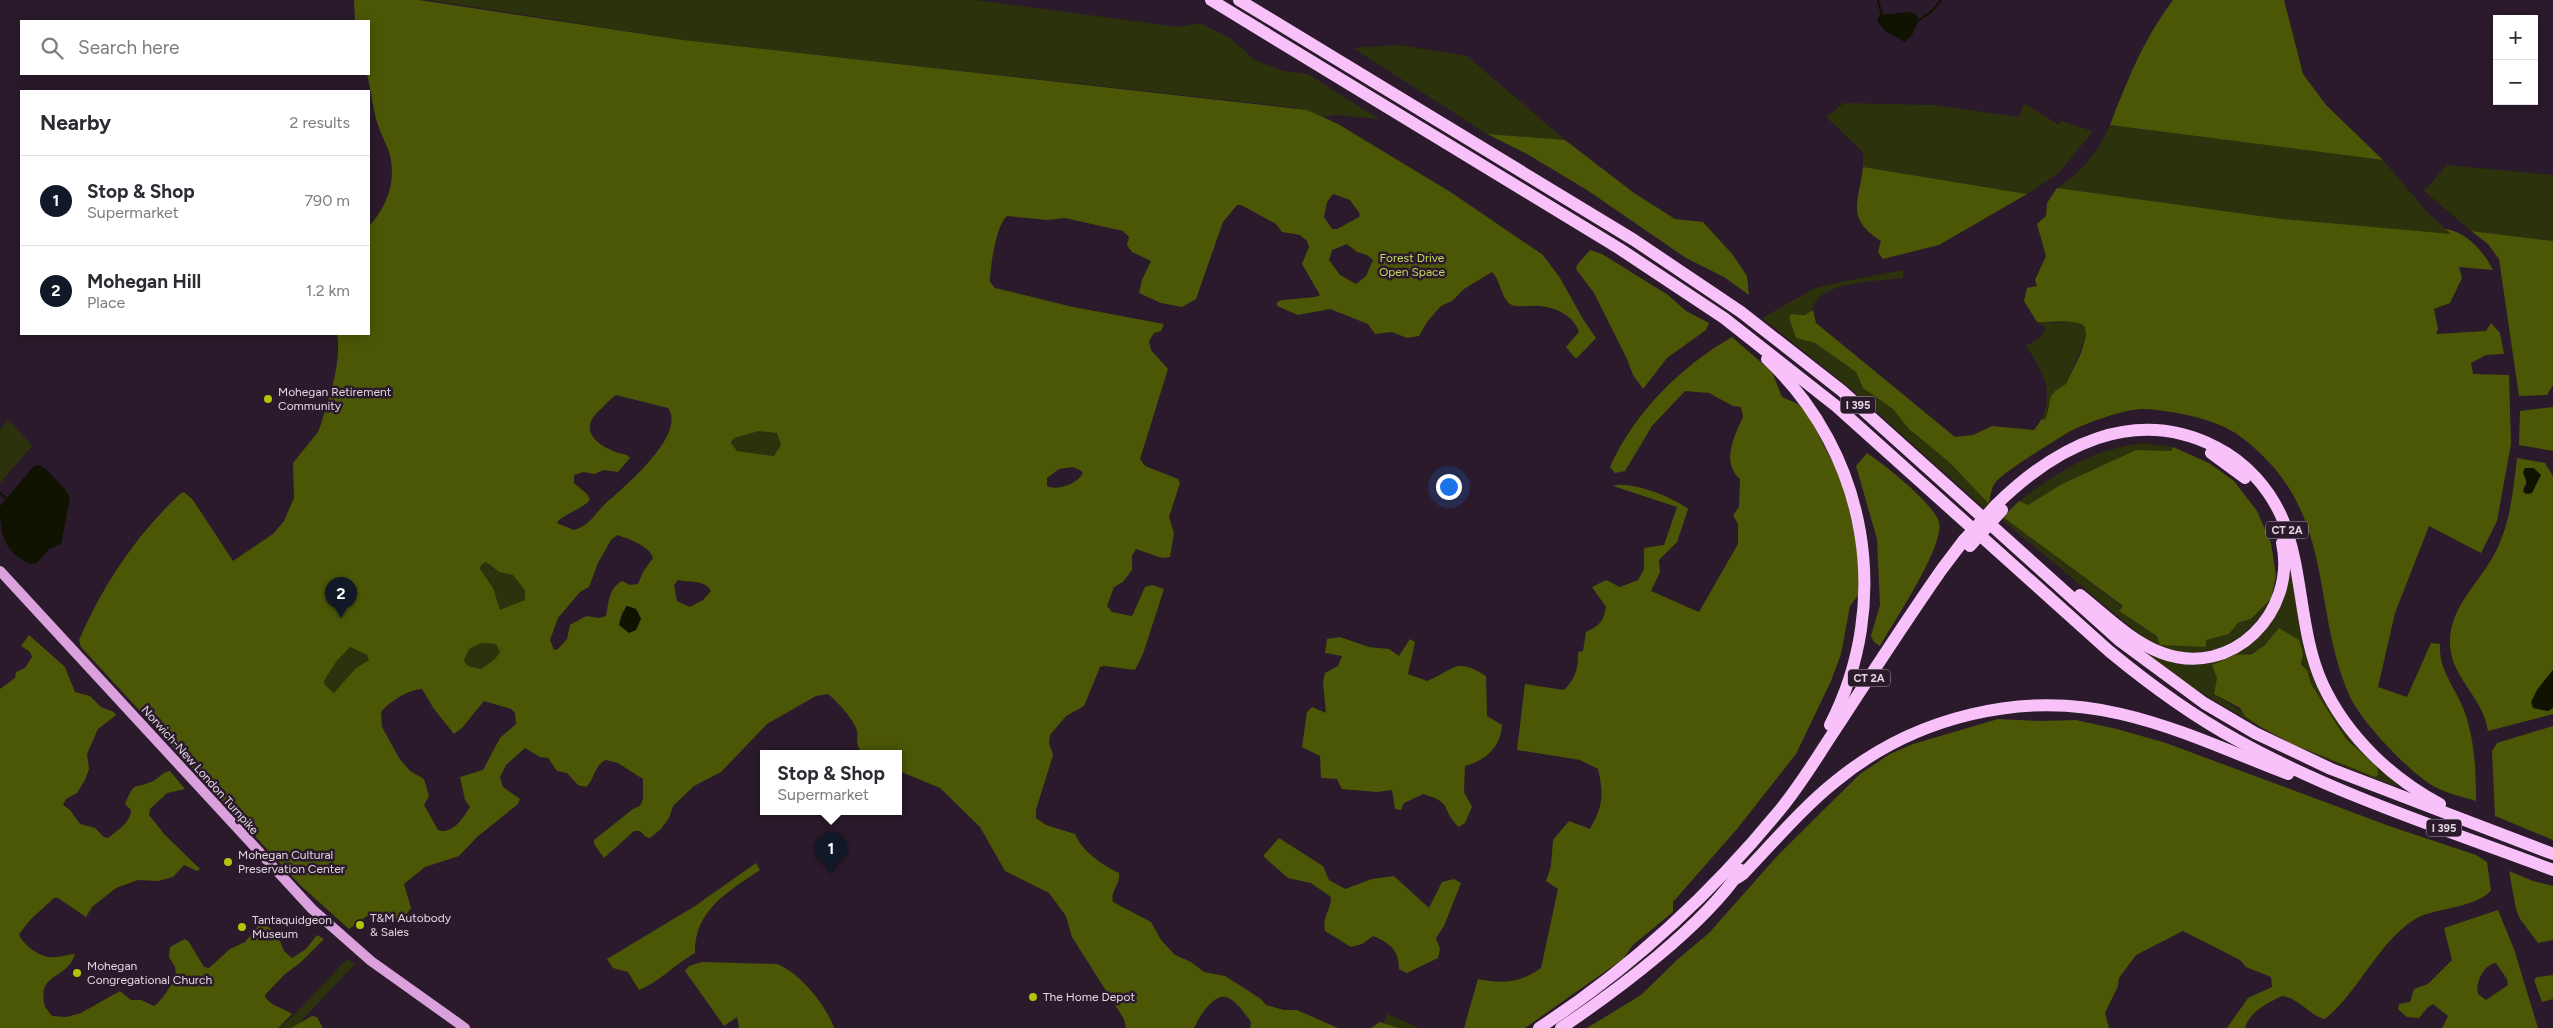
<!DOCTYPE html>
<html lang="en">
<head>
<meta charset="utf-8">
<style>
	body { margin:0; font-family:Figtree,sans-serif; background:#f7f7f7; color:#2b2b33 }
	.controls { position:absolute; right:15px; top:15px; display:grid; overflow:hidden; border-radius:0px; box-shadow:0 2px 12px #0003 }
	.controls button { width:45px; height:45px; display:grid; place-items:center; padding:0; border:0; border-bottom:1px solid #e1e1e2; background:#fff; color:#2b2b33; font:25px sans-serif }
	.you { position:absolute; left:1448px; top:486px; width:18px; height:18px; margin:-12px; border:4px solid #fff; border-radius:50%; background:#1a73e8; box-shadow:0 0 0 8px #1a73e833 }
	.badge { display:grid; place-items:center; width:32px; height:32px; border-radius:50%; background:#111827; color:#fff; font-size:16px; font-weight:700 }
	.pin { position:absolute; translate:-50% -41px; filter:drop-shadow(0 1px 2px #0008) }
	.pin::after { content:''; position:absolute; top:26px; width:18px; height:15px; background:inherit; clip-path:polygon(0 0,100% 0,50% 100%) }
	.popup { position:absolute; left:760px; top:750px; width:142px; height:65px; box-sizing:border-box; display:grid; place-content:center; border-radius:0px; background:#fff; filter:drop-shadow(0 1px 4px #0005); font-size:16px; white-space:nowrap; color:#7c7c81 }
	.popup b { font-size:19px; color:#2b2b33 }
	.popup::after { content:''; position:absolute; left:50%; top:100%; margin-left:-10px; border:10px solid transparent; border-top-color:#fff }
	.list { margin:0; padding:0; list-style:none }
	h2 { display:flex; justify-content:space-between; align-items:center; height:65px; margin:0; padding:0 20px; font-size:21px }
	h2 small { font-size:16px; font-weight:400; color:#7c7c81 }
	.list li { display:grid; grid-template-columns:32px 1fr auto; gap:15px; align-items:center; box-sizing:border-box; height:90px; padding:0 20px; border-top:1px solid #e1e1e2 }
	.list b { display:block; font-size:19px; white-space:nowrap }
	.list p { margin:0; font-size:16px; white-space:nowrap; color:#7c7c81 }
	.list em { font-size:16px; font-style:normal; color:#7c7c81 }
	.icon { flex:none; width:28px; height:28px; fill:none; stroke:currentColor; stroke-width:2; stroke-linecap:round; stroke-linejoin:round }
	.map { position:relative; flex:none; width:2553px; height:1028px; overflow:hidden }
	.search { position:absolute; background:#fff; box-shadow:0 2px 12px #0003; left:20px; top:20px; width:350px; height:55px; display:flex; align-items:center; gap:12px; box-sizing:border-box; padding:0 18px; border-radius:0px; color:#7c7c81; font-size:19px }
	.panel { position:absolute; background:#fff; box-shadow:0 2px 12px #0003; left:20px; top:90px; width:350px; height:245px; border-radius:0px }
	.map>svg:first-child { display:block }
</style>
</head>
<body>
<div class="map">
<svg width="2553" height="1028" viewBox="0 0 2553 1028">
	<rect width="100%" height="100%" fill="#2a1a2b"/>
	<g fill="#2c320b" fill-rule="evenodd">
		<polygon points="430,0 976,0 1179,27 1200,23 1230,38 1255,60 1283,71 1308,74 1379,119 1335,115 1323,117 1307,110 1291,107 683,40"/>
		<polygon points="1398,45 1467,56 1565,140 1487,134 1353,48"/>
		<polygon points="1844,103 1933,105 2019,117 2024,103 2059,125 2061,121 2093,131 2059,173 2027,194 1863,167 1863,152 1826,117"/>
		<path d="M2110 125 2383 160 2428 213 2452 235 2282 219 2057 188C2082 172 2098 153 2110 125Z"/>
		<polygon points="2447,165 2553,175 2553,241 2471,231 2424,191"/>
		<path d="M1903 270V278C1881 281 1837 281 1820 297 1806 309 1820 316 1791 314L1789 319 1796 338 1815 343 1856 372 1863 388 1894 409 1909 429 1949 462 1989 504 1985 509 1851 389 1762 318 1813 289 1835 283Z"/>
		<path d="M2072 320 2085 327 2086 336 2066 385C2043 397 2054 399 2045 420L2042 419C2054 389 2042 370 2026 346L2042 336 2046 328 2037 322 2060 323Z"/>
		<polygon points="9,420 32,446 0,483 0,429"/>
		<polygon points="759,431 774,431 777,433 781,445 774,456 737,451 732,445 734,438"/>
		<path d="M2144 443 2173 447 2171 452 2136 450 2062 484 2028 505 2019 501C2059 471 2094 448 2144 443Z"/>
		<path d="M2003 517 2123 607 2119 611C2147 632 2170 642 2206 647L2205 640 2229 634 2239 622 2252 619 2271 599C2248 641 2213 662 2164 649 2156 646 2148 640 2140 635L2001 519Z"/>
		<polygon points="486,562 495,570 513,575 525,590 525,600 500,611 493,588 480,569 481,565"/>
		<path d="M2292 574C2298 615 2300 654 2322 691 2332 710 2397 772 2398 785L2395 786C2303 753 2220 711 2143 651L2174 662 2191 664 2259 636 2270 624 2279 608 2287 575ZM2279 629 2307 670 2311 684 2346 739 2377 767 2375 776 2292 744 2214 694 2217 678 2245 653C2260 655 2270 639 2279 629Z"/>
		<path d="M482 643 496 644 500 652 495 659 481 669 468 666 464 661C470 647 467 649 482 643Z"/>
		<polygon points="350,647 367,655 369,660 356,668 335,693 325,685 324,681 336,662"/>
		<polygon points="347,959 355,964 302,1020 314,1028 279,1028 294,1015"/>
		<polygon points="1387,1014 1420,1028 1383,1028"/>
	</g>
	<g fill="#4c5706" fill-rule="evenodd">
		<path d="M354 0H419L683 40 1307 110 1338 124 1452 193 1543 255 1560 278 1583 319 1596 338 1577 358H1575L1566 347 1579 332C1574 316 1556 307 1539 306 1530 305 1520 308 1512 305 1501 300 1501 280 1492 272L1464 289 1452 301 1441 306 1427 322 1419 336 1407 338 1392 332 1375 334 1368 324 1330 309 1298 315 1277 306V302L1282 300 1316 297 1320 295 1302 264 1309 247 1307 241 1300 235 1282 232 1276 224 1241 205H1237L1223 222 1196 299 1182 307 1161 303 1139 293 1142 280 1151 261 1132 252 1127 245 1129 237 1123 231 1065 218 1048 220 1007 216C996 225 990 268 990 282L995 288 1073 307 1164 324 1161 331 1154 333 1149 341 1151 350 1168 369 1140 459 1145 466 1178 479 1180 483 1169 517 1174 533 1170 557 1162 558 1136 549 1132 556V570L1123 582 1114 587 1107 606 1112 612 1132 616 1145 587 1152 585 1164 589 1143 654 1135 670 1104 666 1100 667 1084 706 1066 716 1050 735 1049 743 1053 755 1036 810V818L1046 825 1075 834C1082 851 1102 865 1119 873 1121 883 1110 891 1113 902L1151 922 1161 940 1175 955 1191 962 1204 972 1225 976 1261 999 1266 1005 1284 1010H1297L1338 1028H1250L1251 1022C1246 1015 1235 999 1226 997 1212 994 1199 1018 1194 1028H1126L1124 1019 1072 937 1066 916 1049 893 1005 871 980 827 940 788 899 771 898 754H862C853 740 860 738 856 728 853 719 836 700 828 694L816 696 767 724 721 772 694 786 673 806 669 818 661 829 650 838 646 837 640 831H634L604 858 594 844V840L633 809 640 806 643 799V779L618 763 606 760C594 765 595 779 586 787L578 785 567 773 557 771 548 758 540 757 525 748 506 765 500 777 503 787 520 799 518 804 477 837 459 856 425 867 404 884 411 908 403 919C391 922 384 911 372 914 363 917 356 925 349 929L300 885 81 647 79 640C103 585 136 535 180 494L184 492 193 500 233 561 273 534 284 521 294 498 293 463 318 432 321 424C329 396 342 364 337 334H369V226C388 206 397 179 389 152 385 141 379 130 376 119 372 104 371 89 367 74H369V21H355ZM1333 194 1350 200 1360 214 1359 217 1337 229H1332L1324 217 1327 202ZM1347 244 1357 252 1367 255 1373 260 1366 276 1356 284 1340 275 1329 260 1332 250ZM616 395 668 408C687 435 623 488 606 503 594 514 591 525 574 530L557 523C560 516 582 509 590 500L587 494 574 483V475L584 472 594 474 604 470 618 472 630 458 627 455C614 453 587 442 590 425 591 417 599 411 604 406 608 402 611 398 616 395ZM759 431 777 433 781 445 774 456 737 451 731 443 734 438ZM1072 467 1080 470 1083 473C1077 484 1058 491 1047 486V478L1059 469ZM617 535C629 539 650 546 653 558L643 572 638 584 630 585 622 581C608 589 609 603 606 616L600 618 586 616 570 625 567 639 558 649 554 650 550 640 558 618 580 592 589 587 598 563 611 540ZM486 562 499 572 513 575 525 590V600L500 610 493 588 480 569 481 565ZM678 580C689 583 705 579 711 591L703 600 690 607 677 601 674 585ZM628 606 636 609 641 618 619 623 622 613ZM482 643 496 644 500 652 495 659 481 669 468 666 464 661C470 647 467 649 482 643ZM350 647 367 655 369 660 356 668 334 693 325 685 324 681 336 662ZM422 689 434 709 454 734 462 728 484 701 511 709 515 713 516 724 500 738 483 770 460 777 465 800 470 807C463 818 453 835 438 830L424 805 429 796 424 779 410 771 399 758 382 727 381 712C390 701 408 690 422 689Z"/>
		<path d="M2173 0H2284L2303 74 2326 105 2383 160 2110 125C2128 79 2143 40 2173 0Z"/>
		<polygon points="1487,134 1565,140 1634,193 1675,219 1703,222 1733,255 1747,276 1749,295 1724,277 1686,258 1587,190 1527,154"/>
		<path d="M1863 167 2027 194 1939 245 1883 259 1878 252 1881 241C1845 218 1859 203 1863 167Z"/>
		<path d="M2057 188 2282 219 2451 234 2445 229C2466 231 2484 252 2493 270L2459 267 2462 278 2450 303 2434 309 2438 329 2436 334 2486 331 2491 323 2500 333 2504 354 2486 355 2471 363 2473 374 2509 375 2511 444 2497 521 2481 553 2429 526 2395 613 2378 687 2407 697 2431 643 2440 644C2438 673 2460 692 2467 719 2475 746 2476 773 2476 801 2464 797 2449 794 2437 788 2412 776 2363 723 2351 699 2313 617 2334 526 2264 457 2239 432 2222 423 2187 415 2172 412 2157 409 2142 409 2125 409 2082 424 2067 433 2053 442 2003 472 1995 483 1991 489 1990 497 1989 504L1949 462 1909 429 1893 409 1863 388 1856 372 1815 343 1796 338 1789 318 1791 314 1805 315 1813 310 1816 323 1955 437 1973 435 1992 426 2034 430 2042 419 2045 420C2054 398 2043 397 2066 384L2081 353 2086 336 2085 327C2077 318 2051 323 2037 322L2024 301 2027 288 2037 286 2035 280 2046 256 2037 224 2046 216 2047 203Z"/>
		<polygon points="2471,231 2553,241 2553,385 2547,395 2519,396 2499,259 2488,244"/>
		<polygon points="1590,250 1602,254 1668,295 1686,311 1709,323 1706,330 1667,358 1643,389 1633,375 1627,359 1594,293 1576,269 1577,265"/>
		<path d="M1732 337 1772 372 1782 397 1798 404 1807 413 1844 484 1859 555V594L1850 606 1841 654 1831 681 1796 754 1737 829 1673 902V912L1633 945 1623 959 1525 1028H1464L1478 979C1503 984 1520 983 1541 968L1558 889 1546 881 1551 866 1553 840 1569 821 1590 829C1603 806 1604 795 1598 769L1580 760 1517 750 1525 684 1564 690C1575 679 1579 668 1578 652L1583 651 1586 632C1599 626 1604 621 1606 607L1592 587 1606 580 1620 587 1638 580 1644 569V548L1664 545 1677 507 1613 486C1630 480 1675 498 1688 509L1677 542 1659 560 1660 572 1651 591 1699 612 1738 544V524L1733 515 1739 507 1740 479C1721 463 1734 436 1743 417L1741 407 1733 406 1709 393 1685 391 1652 426 1625 471 1615 473 1610 467C1634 413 1681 366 1732 337Z"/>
		<polygon points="2553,407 2553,451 2519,445 2520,411"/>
		<polygon points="2173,447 2209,463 2234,481 2257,511 2271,543 2276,576 2271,599 2251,619 2239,622 2229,634 2206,640 2206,647 2160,645 2157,636 2119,611 2123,606 2003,517 2019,501 2028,505 2062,484 2136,450 2171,451"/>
		<path d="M1867 453C1884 464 1934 504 1939 522 1945 546 1893 623 1880 646L1874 642 1871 636 1880 605 1877 539 1856 466Z"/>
		<path d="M2517 458 2545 463 2553 476V670L2537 690V709L2548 711 2553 708V714L2488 731C2483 697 2452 679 2450 645 2448 607 2481 582 2496 551 2511 521 2513 490 2517 458ZM2534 468 2541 475 2528 494H2525L2523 489Z"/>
		<polygon points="2279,628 2299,640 2303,654 2301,664 2307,670 2311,684 2346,739 2377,767 2378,775 2375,777 2292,744 2259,726 2245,716 2240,708 2214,694 2217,678 2212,665 2235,655 2252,654 2265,645"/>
		<path d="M29 635 65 667 75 692 90 696 101 707 114 712 116 715 98 729 87 754 89 769 85 780 77 793 66 799 63 805 70 810 80 824 95 828 104 837 108 838C117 831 131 822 131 810L125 804C136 778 133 791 153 781 159 778 163 772 170 771L185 789 167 793 150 809 149 815 165 835 200 869 197 871 184 865 173 877 158 881 138 880 116 888 92 907 86 917 58 898H54L31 919 19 934C23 946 42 959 55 957 62 957 69 954 75 954 67 981 36 971 45 1007L52 1016 66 1017 81 1013 120 991 131 1000H141L154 1006C163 1000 169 987 176 978L175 967 169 957 170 947 185 939 189 942 204 967 209 968 230 949 245 942 258 926 271 915 266 925 277 934 284 951 292 958 306 949 317 935 324 939 301 962 284 975 265 995C267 1005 284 1008 292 1014L278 1028H0V689L15 678 16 672 25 668 32 657 30 652 21 646Z"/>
		<path d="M1340 637 1369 647 1389 649 1399 656 1410 639 1415 642 1408 674 1427 681C1456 669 1455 657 1486 676L1487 716 1502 725C1501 747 1485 761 1465 766L1464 792 1472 807 1465 823 1459 827C1440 810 1455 803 1423 794L1404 803 1401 810 1395 809 1392 790 1377 792 1342 789 1337 779 1321 778 1320 756 1302 747 1307 712 1312 707 1326 713 1323 682 1325 673 1338 666 1342 656 1325 653 1327 639Z"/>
		<path d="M1998 719 2041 721 2076 720 2117 729 2166 743 2392 827 2476 855 2487 862 2491 890C2479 907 2436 908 2417 918 2380 939 2358 993 2325 1019 2309 1016 2300 998 2282 996 2269 1002 2249 1012 2245 1028H2227L2248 998 2272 987 2271 977 2246 967 2240 960 2183 931 2136 955 2119 978 2118 986 2105 1013 2109 1028H1587L1641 995 1678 959 1709 933 1779 854 1860 774 1890 754 1913 744Z"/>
		<polygon points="2553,726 2553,840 2495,816 2492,751 2497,743"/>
		<path d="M1279 838 1323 866 1329 880 1345 889 1372 879 1394 876 1429 908 1442 882 1454 879 1461 883 1444 926 1436 938 1440 949 1438 958 1407 973 1399 969C1399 950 1390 943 1373 936L1362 944 1351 947 1325 931C1322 915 1331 911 1331 897L1311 883 1288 878 1263 856Z"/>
		<path d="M756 863 760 870C729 891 694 910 695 953 675 964 659 982 639 990L628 972 613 968 607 959 695 906Z"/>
		<polygon points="2509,871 2533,881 2553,886 2553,940 2538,943 2520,919 2516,909"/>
		<path d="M2498 910 2514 949 2538 1028H2442L2448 1016 2433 1004 2428 1007 2419 1018 2407 1017 2398 1009 2399 1004 2410 1002 2414 989 2428 984 2452 960 2444 928ZM2496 963 2507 979 2508 985 2486 1000 2478 994C2475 983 2484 964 2496 963Z"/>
		<path d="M702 962 777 964C799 972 827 1006 834 1028H739L737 1017 724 1026 685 971 689 966Z"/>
		<polygon points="2553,975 2553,999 2542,1002 2534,980 2537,977"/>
		<polygon points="312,1016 317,1017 323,1028 291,1028"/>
		<polygon points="1380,1022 1398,1028 1371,1028"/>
	</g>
	<g fill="#0f1300">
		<polygon points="1911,12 1917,15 1919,20 1912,35 1905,42 1885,31 1877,21 1880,15"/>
		<path d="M38 465 46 469 65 489 70 498 61 544 49 549 37 563 30 564C3 552 0 532 0 506L33 467Z"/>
		<polygon points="2525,468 2533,468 2541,475 2532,493 2528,494 2523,492 2527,484 2523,472"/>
		<polygon points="626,606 636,609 641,619 636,630 629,633 619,625"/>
		<polygon points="2553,670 2553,708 2548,711 2533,708 2531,702 2537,690"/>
	</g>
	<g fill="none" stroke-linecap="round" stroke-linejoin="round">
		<g stroke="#0f1300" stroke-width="2">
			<polyline points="1878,0 1882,16"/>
			<polyline points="1919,20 1931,12 1941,0"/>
			<polyline points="0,493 7,499"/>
		</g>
		<polyline stroke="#daa1dd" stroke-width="10" points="0,571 312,909 371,961 465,1028"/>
		<g stroke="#f8c1fa" stroke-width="12">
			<path d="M1211 0 1620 249 1724 318 1836 406 2109 651C2149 684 2191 715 2237 740 2336 795 2447 830 2553 870"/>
			<polyline points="1239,0 1634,240 1741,312 1842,391 2120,641 2204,703 2255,733 2331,769 2553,854"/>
			<path d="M1767 359C1868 454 1893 603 1830 725"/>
			<polyline points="2211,453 2245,478"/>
			<path d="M1996 505C2056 446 2134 405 2216 447 2246 462 2270 489 2283 520 2304 573 2299 633 2323 685 2347 736 2391 778 2440 804"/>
			<path d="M2080 595C2105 615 2132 642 2162 653 2232 679 2297 612 2282 543"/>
			<path d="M1737 878 1743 874C1773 843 1802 808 1836 781 1914 717 2022 690 2121 714 2178 727 2233 753 2288 774"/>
			<path d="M1539 1028C1631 968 1710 895 1779 811 1800 786 1817 757 1835 730 1870 676 1905 622 1942 569L1964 540"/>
			<path d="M1561 1028C1619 989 1702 927 1741 870"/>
		</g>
		<g stroke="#f8c1fa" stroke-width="12">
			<polyline points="1964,540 1996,505"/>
			<polyline points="1970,546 2002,510"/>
		</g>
	</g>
	<g fill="#aec50a" stroke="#2a1a2b" stroke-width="2">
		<circle cx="268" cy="399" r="5"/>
		<circle cx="228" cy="862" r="5"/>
		<circle cx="360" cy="925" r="5"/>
		<circle cx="242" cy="927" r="5"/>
		<circle cx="77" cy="973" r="5"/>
		<circle cx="1033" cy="997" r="5"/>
	</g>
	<g text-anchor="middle" stroke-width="5" stroke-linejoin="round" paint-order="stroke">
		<g fill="#2a1a2b" stroke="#ab9eab" stroke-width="1">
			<rect x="1840.5" y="396.5" width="35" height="17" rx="4"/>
			<rect x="2266" y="521.5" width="42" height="17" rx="4"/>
			<rect x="1848" y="669.5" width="42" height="17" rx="4"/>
			<rect x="2426.5" y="819.5" width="35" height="17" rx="4"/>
		</g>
		<g font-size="11" font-weight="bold" fill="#e2d6e2">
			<text x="1858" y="409">I 395</text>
			<text x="2287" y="534">CT 2A</text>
			<text x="1869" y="682">CT 2A</text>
			<text x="2444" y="832">I 395</text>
		</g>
		<g font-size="12" fill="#c3d95c" stroke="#2a1a2b">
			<text x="1412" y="262">Forest Drive<tspan x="1412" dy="14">Open Space</tspan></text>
		</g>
		<g font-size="12" fill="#e2d6e2" stroke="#2a1a2b" text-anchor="start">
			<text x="278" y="396">Mohegan Retirement<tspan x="278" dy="14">Community</tspan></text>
			<text x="238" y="859">Mohegan Cultural<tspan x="238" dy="14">Preservation Center</tspan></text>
			<text x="370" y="922">T&amp;M Autobody<tspan x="370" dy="14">&amp; Sales</tspan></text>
			<text x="252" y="924">Tantaquidgeon<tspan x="252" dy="14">Museum</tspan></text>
			<text x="87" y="970">Mohegan<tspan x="87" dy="14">Congregational Church</tspan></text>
			<text x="1043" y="1001">The Home Depot</text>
		</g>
		<g font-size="12" fill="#e2d6e2" stroke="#2a1a2b">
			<text transform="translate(200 770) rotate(48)" y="4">Norwich-New London Turnpike</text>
		</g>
	</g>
</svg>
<div class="controls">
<button>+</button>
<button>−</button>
</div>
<div class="you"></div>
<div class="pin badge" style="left:831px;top:873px">1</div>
<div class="popup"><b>Stop &amp; Shop</b>Supermarket</div>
<div class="pin badge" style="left:341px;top:618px">2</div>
<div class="search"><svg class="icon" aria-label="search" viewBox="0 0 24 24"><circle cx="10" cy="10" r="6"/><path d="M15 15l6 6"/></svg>Search here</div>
<section class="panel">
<h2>Nearby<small>2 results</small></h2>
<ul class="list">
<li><span class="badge">1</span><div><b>Stop &amp; Shop</b><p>Supermarket</p></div><em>790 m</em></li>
<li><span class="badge">2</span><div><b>Mohegan Hill</b><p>Place</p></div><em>1.2 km</em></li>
</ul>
</section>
</div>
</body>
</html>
